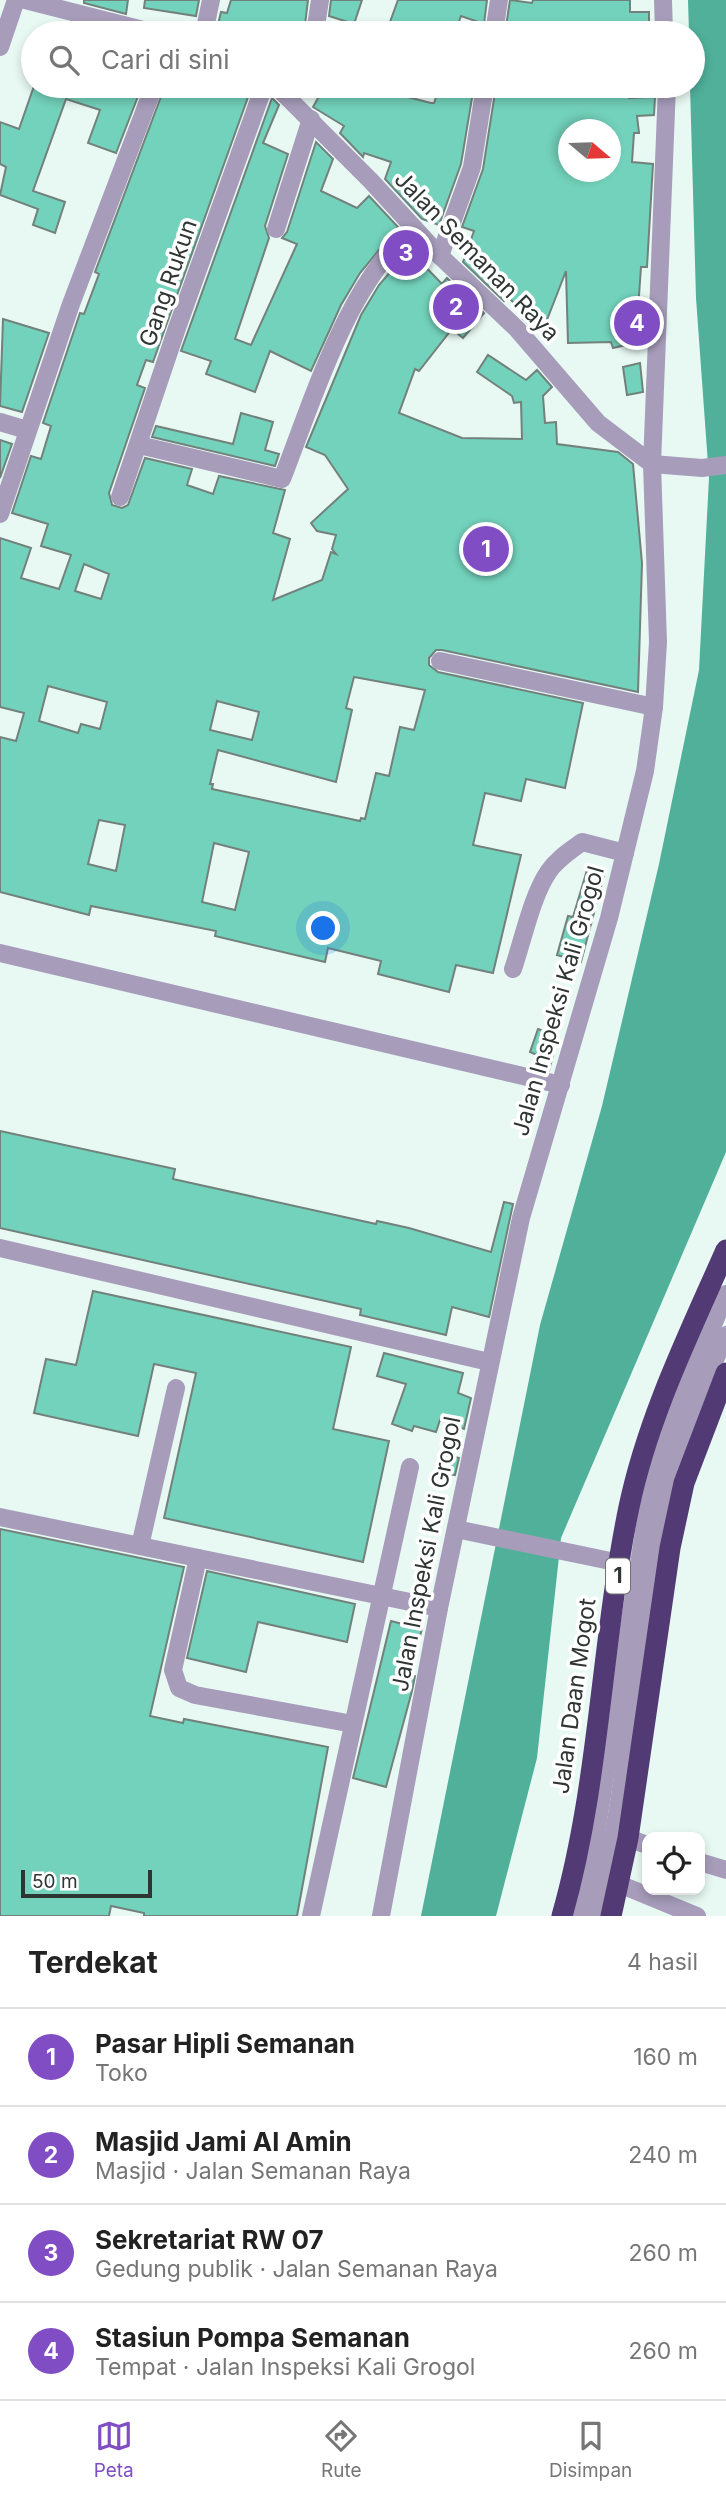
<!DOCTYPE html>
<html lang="id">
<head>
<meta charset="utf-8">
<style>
	body { margin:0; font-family:Inter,sans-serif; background:#f6f6f6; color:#222 }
	.controls { position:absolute; right:21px; bottom:21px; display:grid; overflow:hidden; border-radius:14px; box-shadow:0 4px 10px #0003 }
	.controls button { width:63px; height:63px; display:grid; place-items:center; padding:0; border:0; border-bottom:2px solid #e0e0e0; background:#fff; color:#222; font:35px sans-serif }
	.compass { position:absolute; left:558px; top:119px; width:63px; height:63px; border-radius:50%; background:#fff; box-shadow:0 4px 10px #0003; rotate:109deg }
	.scale { position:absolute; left:21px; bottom:18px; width:131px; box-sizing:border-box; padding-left:7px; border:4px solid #2e3533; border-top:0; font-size:19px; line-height:24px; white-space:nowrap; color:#2e3533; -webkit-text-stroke:5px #fff; paint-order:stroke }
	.you { position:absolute; left:324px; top:929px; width:24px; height:24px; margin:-18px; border:5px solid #fff; border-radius:50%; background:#1a73e8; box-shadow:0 0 0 10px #1a73e833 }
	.badge { display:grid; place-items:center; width:46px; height:46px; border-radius:50%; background:#804dc4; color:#fff; font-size:23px; font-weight:700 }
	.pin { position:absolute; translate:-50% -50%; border:4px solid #fff; box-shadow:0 2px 7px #0006 }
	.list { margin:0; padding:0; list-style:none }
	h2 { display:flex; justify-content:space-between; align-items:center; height:91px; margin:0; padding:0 28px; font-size:30px }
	h2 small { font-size:23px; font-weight:400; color:#767676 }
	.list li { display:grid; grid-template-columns:46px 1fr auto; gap:21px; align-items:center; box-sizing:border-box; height:98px; padding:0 28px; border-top:2px solid #e0e0e0 }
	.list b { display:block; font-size:26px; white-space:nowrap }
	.list p { margin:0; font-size:23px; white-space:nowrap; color:#767676 }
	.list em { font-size:23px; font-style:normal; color:#767676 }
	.icon { flex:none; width:38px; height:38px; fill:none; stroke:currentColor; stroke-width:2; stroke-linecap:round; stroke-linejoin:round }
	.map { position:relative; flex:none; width:726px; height:1916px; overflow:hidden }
	.search { position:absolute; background:#fff; box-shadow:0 4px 10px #0003; left:21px; right:21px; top:21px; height:77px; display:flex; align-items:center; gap:18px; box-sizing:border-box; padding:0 24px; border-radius:38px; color:#767676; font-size:26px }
	.sheet { height:483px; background:#fff }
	nav { display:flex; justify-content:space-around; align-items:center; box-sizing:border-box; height:98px; border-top:2px solid #e0e0e0; background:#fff; font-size:19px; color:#767676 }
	nav a { display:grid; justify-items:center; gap:4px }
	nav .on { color:#804dc4 }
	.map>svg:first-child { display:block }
</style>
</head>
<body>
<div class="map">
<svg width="726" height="1916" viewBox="0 0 726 1916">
	<rect width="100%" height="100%" fill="#e8f9f4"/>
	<polygon fill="#50b09a" points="688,0 726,0 726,1152 561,1538 537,1758 496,1916 421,1916 540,1325 602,1106 659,864 699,670 709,478 696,298 690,86 693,86 693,33 689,33"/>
	<g fill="#73d2bb" stroke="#72817c" stroke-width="2" fill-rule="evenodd">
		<polygon points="84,0 128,0 126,14 84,3"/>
		<polygon points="145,0 199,0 196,16 144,8"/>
		<polygon points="231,0 308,0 304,33 216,33 221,12 227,13"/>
		<polygon points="331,0 362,0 354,24 329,16"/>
		<polygon points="398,0 487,0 484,24 461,16 455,33 386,33"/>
		<polygon points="510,0 532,3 533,0 630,0 630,12 649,12 649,33 505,33"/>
		<polygon points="34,86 142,86 116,153 88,143 100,110 66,99 33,191 65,202 55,233 33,225 38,209 0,195 6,167 0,164 0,122 19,129"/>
		<path d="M165 86H252L153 362 146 360 137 385 145 388 109 493 112 505 122 508 128 505 145 458 192 469 187 485 213 494 219 476 285 490 273 533 290 539 273 600 322 580 331 552 336 554 332 549 336 535 317 531 311 523 348 489 325 455 306 447 361 315 379 285 414 244 420 251 415 256 442 284 447 278 484 313 463 338 452 329 419 371 415 369 399 413 462 438 522 439 521 402 514 403 512 396 477 372 488 355 526 380 537 370 552 387 543 396 545 423 556 422 557 444 618 452 633 464 642 563 638 692 442 650H436L429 658V665L438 672 583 703 565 788 526 779 521 801 485 793 473 845 521 855 493 973 456 965 449 992 378 974 381 961 328 948 325 962 215 936 216 931 91 906 89 915 0 892V737L16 741 24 713 0 707V538L31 548 21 578 59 589 71 555 41 546 48 524 12 513 31 456 41 459 51 426 43 423 80 313 84 314 99 274 95 272ZM84 564 109 574 101 599 75 591ZM354 677 425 690 414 730 400 727 389 776 376 773 365 819 361 818 360 821 212 789 213 784H210L218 750 336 782 352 710 346 708ZM48 686 107 702 100 729 81 724 78 733 39 721ZM217 701 259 712 252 740 210 730ZM99 820 125 825 116 871 88 864ZM214 843 249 852 235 910 202 902Z"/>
		<polygon points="325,86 365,86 431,103 434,103 440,86 474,86 461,164 439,225 422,219 385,179 391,162 364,153 363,157 340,133 344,126 313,107"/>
		<path d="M496 86H630L629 98 655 97 654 115 637 116 639 133H634L632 162 653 164 647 267H641L638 310H644V335H624L626 345 613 348 611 342 568 343 566 271 543 330 528 324 523 319 525 314 508 297 504 301 463 262 474 231 462 227 483 169ZM569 130H611V172H569Z"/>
		<polygon points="272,98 279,105 263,143 288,154 265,226 269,238 235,339 251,345 297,244 282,238 287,232 316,142 333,159 321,191 357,208 369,196 398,227 360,273 341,305 311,371 270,351 255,392 206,374 211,361 181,351"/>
		<polygon points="3,319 49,333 22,412 0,406"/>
		<polygon points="640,363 643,392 627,395 623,367"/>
		<polygon points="241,413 273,422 265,450 279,454 275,466 152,437 156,426 233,444"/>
		<polygon points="0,440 12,444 0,478"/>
		<polygon points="587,870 604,875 581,962 557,955 568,916 573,917"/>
		<polygon points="538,1029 558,1036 549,1071 535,1067 539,1056 530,1052"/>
		<polygon points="0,1131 175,1169 173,1179 376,1224 377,1221 409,1228 491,1252 504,1202 513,1204 489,1317 452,1307 446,1335 360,1315 361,1309 0,1228"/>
		<polygon points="93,1291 351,1347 333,1429 389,1441 363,1562 164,1518 196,1373 154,1364 138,1436 34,1413 46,1359 76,1365"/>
		<polygon points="384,1353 463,1373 458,1393 471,1398 464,1429 440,1420 436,1432 414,1426 412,1431 392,1424 406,1384 377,1376"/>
		<polygon points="442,1454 459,1458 455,1475 438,1472"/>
		<polygon points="0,1529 184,1567 150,1716 183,1723 184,1719 328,1747 297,1916 144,1916 144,1913 111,1906 109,1916 0,1916"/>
		<polygon points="207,1571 355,1604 347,1642 258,1622 246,1672 187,1658"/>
		<polygon points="391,1621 422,1629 409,1675 415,1676 412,1691 386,1787 353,1778"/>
	</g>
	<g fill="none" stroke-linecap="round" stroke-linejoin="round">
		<g stroke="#a79dbb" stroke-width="18">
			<polyline points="25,0 155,33"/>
			<polyline points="663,0 664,33"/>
			<polyline points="204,33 211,0"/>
			<polyline points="315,33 320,0"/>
			<polyline points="494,33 499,0"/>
			<polyline points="0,47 16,0"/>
			<polyline points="276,86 371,181 440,256 517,329 598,423 652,464 702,468 726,465"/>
			<polyline points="276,229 311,119"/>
			<polyline points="440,256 472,167 485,86"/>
			<polyline points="0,422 27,430"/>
			<path d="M139 445 282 479C313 400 348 281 414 228"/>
			<polyline points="120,497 177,328 264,86"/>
			<polyline points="0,514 71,304 154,86"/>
			<polyline points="440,661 654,707"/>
			<polyline points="0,953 561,1085"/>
			<path d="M513 969C523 940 532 895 549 871 557 859 570 851 582 842L625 853"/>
			<polyline points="0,1248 489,1362"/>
			<polyline points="0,1517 439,1608"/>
			<polyline points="456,1529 620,1563"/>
			<polyline points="140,1546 176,1388"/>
			<polyline points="198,1558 173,1670 179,1688 195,1695 353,1724"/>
			<polyline points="628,1838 647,1845"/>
			<polyline points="700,1862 726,1870"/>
			<polyline points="619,1884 697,1916"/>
			<polyline points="311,1916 410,1467"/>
			<polyline points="381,1916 439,1608 521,1218 609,918 645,771 654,707 658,642 652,464 667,86"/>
			<polyline points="579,1916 589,1877 651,1488 677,1411 726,1294"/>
			<path d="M595 1916C635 1773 632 1621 669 1477 681 1429 706 1381 726 1335"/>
		</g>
		<g stroke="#523b75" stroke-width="21">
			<path d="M562 1916C600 1783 601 1642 629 1507 648 1417 689 1334 726 1250"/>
			<polyline points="611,1916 628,1838 670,1548 684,1483 726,1373"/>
		</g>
	</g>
	<g text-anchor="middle" stroke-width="7" stroke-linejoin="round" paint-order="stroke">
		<rect fill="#fff" stroke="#6d7270" stroke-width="2" x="606" y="1558.5" width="24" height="35" rx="5"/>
		<g font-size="21" font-weight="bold" fill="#2e3533">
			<text x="618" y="1583">1</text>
		</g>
		<g font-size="23" fill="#2e3533" stroke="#fff">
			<text transform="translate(477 256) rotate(46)" y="8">Jalan Semanan Raya</text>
			<text transform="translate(168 283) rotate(-71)" y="8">Gang Rukun</text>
			<text transform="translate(558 1001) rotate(-74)" y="8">Jalan Inspeksi Kali Grogol</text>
			<text transform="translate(426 1554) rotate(-79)" y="8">Jalan Inspeksi Kali Grogol</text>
			<text transform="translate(574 1696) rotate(-82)" y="8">Jalan Daan Mogot</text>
		</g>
	</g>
</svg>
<div class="controls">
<button><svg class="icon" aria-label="locate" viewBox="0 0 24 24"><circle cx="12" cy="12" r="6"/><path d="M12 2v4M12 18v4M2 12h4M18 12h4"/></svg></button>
</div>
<svg class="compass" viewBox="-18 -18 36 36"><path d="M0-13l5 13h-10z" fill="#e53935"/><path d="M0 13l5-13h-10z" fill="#767676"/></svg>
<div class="scale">50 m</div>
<div class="you"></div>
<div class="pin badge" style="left:486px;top:549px">1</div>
<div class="pin badge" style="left:456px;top:307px">2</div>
<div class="pin badge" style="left:406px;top:253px">3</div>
<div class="pin badge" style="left:637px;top:323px">4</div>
<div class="search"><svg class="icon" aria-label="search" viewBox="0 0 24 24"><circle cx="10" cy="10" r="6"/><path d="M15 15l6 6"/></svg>Cari di sini</div>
</div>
<section class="sheet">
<h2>Terdekat<small>4 hasil</small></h2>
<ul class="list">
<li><span class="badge">1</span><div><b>Pasar Hipli Semanan</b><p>Toko</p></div><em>160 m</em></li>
<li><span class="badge">2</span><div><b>Masjid Jami Al Amin</b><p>Masjid · Jalan Semanan Raya</p></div><em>240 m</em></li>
<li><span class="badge">3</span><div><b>Sekretariat RW 07</b><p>Gedung publik · Jalan Semanan Raya</p></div><em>260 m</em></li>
<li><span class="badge">4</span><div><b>Stasiun Pompa Semanan</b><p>Tempat · Jalan Inspeksi Kali Grogol</p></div><em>260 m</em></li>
</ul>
</section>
<nav>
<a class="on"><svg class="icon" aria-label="map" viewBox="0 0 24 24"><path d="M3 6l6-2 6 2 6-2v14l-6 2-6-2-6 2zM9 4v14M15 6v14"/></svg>Peta</a>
<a><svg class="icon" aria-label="directions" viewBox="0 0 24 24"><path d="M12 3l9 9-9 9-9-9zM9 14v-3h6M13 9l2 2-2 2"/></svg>Rute</a>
<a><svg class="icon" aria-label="saved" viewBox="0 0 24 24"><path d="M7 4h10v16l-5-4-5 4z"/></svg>Disimpan</a>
</nav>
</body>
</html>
